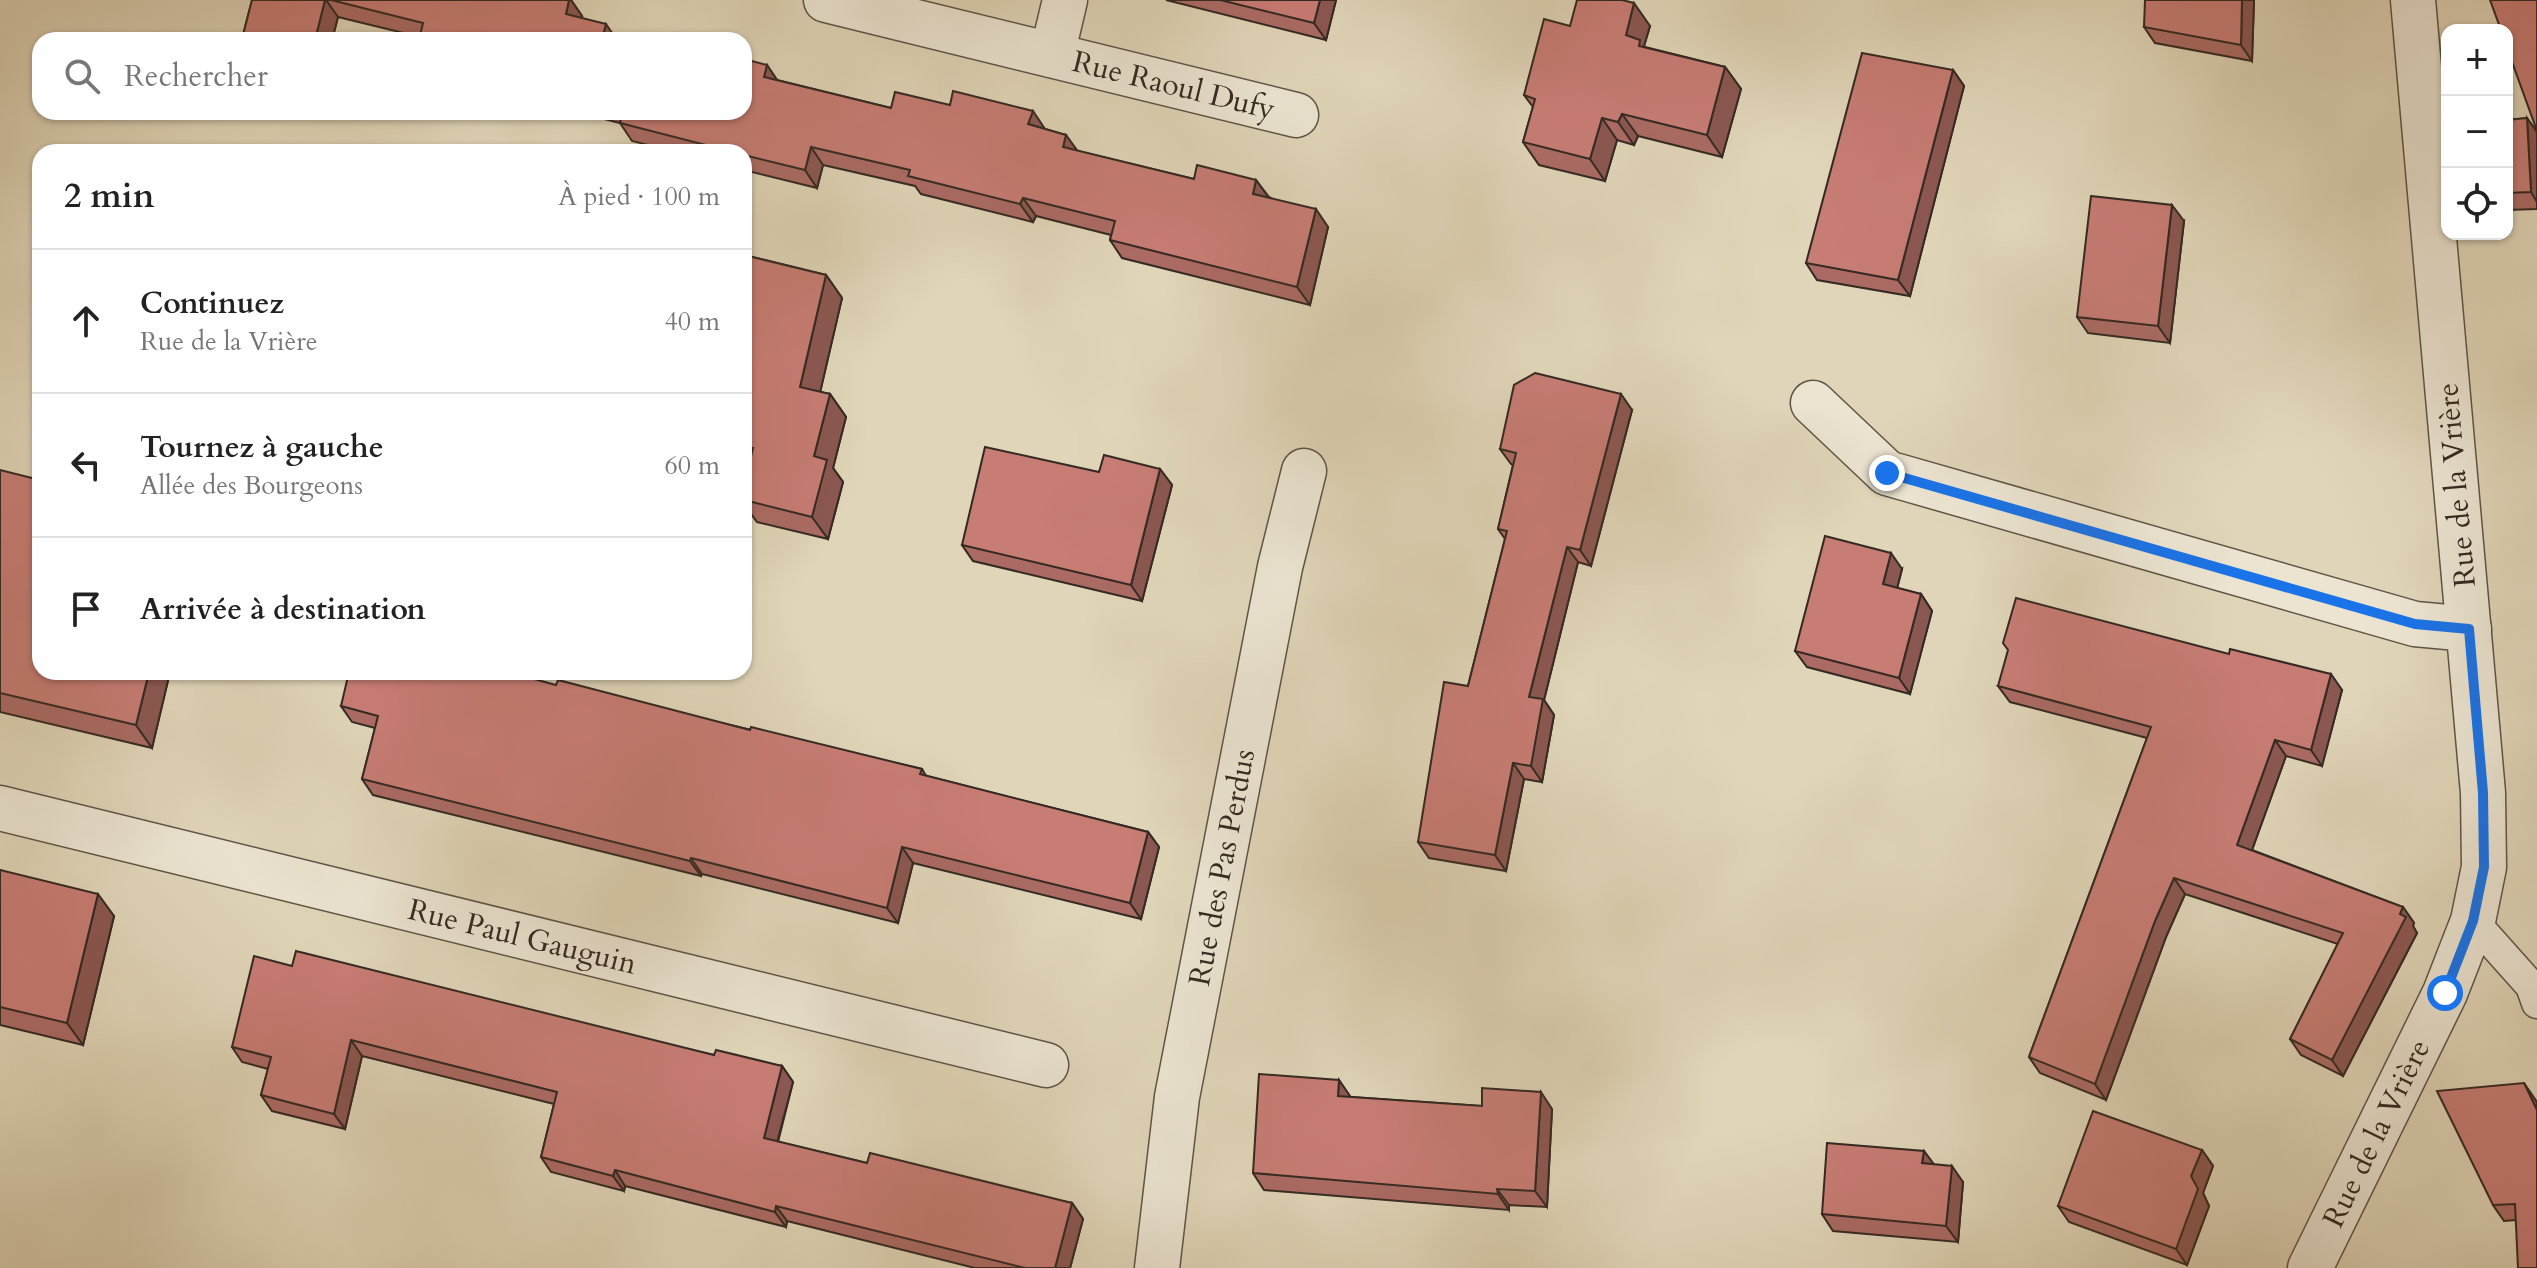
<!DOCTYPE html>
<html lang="fr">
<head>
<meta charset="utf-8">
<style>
	body { margin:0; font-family:Cardo,serif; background:#f2f2f2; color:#222 }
	.controls { position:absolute; right:24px; top:24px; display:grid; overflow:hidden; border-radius:16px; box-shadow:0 2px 6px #0004 }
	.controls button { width:72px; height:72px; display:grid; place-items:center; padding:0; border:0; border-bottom:2px solid #e0e0e0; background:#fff; color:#222; font:40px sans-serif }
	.stop { position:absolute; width:24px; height:24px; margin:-18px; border:6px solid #1a73e8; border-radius:50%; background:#fff }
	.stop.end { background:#1a73e8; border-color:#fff; box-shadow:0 2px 8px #0008 }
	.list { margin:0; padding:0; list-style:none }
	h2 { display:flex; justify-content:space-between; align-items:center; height:104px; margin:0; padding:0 32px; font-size:34px }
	h2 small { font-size:26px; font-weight:400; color:#767676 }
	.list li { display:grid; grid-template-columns:52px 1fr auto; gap:24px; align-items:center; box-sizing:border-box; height:144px; padding:0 32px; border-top:2px solid #e0e0e0 }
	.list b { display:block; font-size:30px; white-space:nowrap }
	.list p { margin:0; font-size:26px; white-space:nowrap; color:#767676 }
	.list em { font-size:26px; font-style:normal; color:#767676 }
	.icon { flex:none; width:44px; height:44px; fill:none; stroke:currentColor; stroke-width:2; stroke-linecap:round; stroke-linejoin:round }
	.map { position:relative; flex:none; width:2537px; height:1268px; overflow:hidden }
	.search { position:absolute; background:#fff; box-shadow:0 2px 6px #0004; left:32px; top:32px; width:720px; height:88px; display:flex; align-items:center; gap:20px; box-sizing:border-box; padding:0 28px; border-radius:24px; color:#767676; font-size:30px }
	.panel { position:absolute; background:#fff; box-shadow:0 2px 6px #0004; left:32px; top:144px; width:720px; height:536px; border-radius:24px }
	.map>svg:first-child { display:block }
</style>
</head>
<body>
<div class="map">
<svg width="2537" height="1268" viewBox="0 0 2537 1268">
	<rect width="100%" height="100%" fill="#e0d5b8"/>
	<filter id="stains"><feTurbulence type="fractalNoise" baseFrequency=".0025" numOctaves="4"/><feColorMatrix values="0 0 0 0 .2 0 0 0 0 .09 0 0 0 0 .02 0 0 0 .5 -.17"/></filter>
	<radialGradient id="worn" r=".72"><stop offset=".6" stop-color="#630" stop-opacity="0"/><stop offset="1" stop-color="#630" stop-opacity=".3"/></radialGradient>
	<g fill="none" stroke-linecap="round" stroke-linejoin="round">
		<defs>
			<polyline id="service" points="2473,921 2531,986 2537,1003"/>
			<g id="minor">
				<path id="s1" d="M826 0 1296 115"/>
				<polyline points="1052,55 1065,0"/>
				<polyline points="1813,403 1887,473 2415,624 2469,629"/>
				<path id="s2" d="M0 808 1046 1065"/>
				<path id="s3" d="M1157 1268 1177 1097 1280 567 1304 471"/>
				<path id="s4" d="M2310 1268 2445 993 2473 921 2484 867 2483 793 2413 0"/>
			</g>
		</defs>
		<use href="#service" stroke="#5f5448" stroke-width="33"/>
		<use href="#minor" stroke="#5f5448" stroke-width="47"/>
		<use href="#service" stroke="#ebe4d1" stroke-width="30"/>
		<use href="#minor" stroke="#ebe4d1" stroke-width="44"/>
	</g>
	<g fill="#ab6b64" stroke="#342923" stroke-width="2">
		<polygon points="252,0 571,0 582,16 420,37 338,17 332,40 243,40 242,39"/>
		<polygon points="1166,0 1336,0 1326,40"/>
		<polygon points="2254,0 2252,61 2155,43 2144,27"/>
		<polygon points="1570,26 1650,26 1644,46 1645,47 1725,67 1741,89 1722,157 1638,136 1634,145 1617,140 1605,181 1539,165 1523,142 1533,107 1524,95"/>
		<polygon points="767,65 777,80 891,108 1045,129 1066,135 1077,151 1194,179 1256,180 1269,197 1328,227 1310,305 1122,258 1110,240 1111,235 1036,216 1033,222 921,194 915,186 823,165 817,188 744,170 744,152 675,152 632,141 620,123 577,112 744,112"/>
		<polygon points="1953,70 1964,86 1910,296 1817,280 1806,263"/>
		<polygon points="2527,118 2537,132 2537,209 2507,210 2507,120"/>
		<polygon points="2184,221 2170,343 2088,333 2077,317"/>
		<polygon points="744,255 826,275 842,298 820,392 830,394 846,417 833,468 843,482 828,539 757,522 744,504 744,486 749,466 744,465"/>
		<polygon points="1632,410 1591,566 1578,562 1544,700 1554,715 1542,782 1524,779 1506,871 1429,858 1418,842 1468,686 1505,539 1498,529 1513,465 1511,464 1500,449"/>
		<polygon points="1160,469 1172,485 1142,601 973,561 962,545 1099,472"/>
		<polygon points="0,470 40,672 170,672 152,748 0,712"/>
		<polygon points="1902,569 1897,588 1921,594 1932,611 1910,694 1807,667 1795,651"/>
		<polygon points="556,685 922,769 926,776 1148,832 1159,847 1141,919 913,863 898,923 702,874 701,876 373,795 362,779 375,728 352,722 341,706"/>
		<polygon points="1998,686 2342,690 2322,766 2286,756 2252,850 2403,907 2414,923 2413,926 2417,933 2343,1076 2301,1055 2290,1039 2338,944 2185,894 2166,937 2106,1100 2040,1073 2029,1057 2147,738 2010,702"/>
		<polygon points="0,870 114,916 83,1045 0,1025"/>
		<polygon points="292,966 714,1055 782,1066 793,1082 778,1142 867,1163 1072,1203 1083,1219 1070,1268 975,1268 787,1221 786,1227 625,1186 624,1191 551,1172 541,1157 554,1104 362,1056 345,1129 272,1111 261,1095 268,1069 242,1062 232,1047"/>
		<polygon points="1339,1080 1350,1097 1482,1106 1552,1109 1547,1207 1509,1205 1509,1210 1264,1190 1253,1173"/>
		<polygon points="2535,1099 2516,1220 2504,1221 2493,1205"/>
		<polygon points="2202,1150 2213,1166 2203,1193 2209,1206 2187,1265 2069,1222 2058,1206"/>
		<polygon points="1924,1151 1933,1164 1963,1182 1958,1242 1833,1231 1822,1214"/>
	</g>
	<g fill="#8b5751" stroke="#342923" stroke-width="2">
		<polygon points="325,0 326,0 338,17 332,40 315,40"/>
		<polygon points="569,0 571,0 582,16 578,32 566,14"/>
		<polygon points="1320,0 1336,0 1326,40 1314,23"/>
		<polygon points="2242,0 2254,0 2252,61 2241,45"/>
		<polygon points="1634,3 1650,26 1644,46 1656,62 1626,35"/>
		<polygon points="606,24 617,40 603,35"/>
		<polygon points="767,65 779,83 764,77"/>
		<polygon points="1725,67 1741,89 1722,157 1707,135"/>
		<polygon points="1953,70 1964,86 1910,296 1898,280"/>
		<polygon points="1033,111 1045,129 1028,124"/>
		<polygon points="1622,114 1638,136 1634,145 1618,122"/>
		<polygon points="1602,118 1617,140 1605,181 1590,159"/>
		<polygon points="2527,118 2537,132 2537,202 2531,192"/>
		<polygon points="1066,135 1079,153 1063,147"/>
		<polygon points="811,147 823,165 817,188 805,170"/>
		<polygon points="1256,180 1269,198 1253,194"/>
		<polygon points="1023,198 1036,216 1033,222 1020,204"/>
		<polygon points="2172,205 2184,221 2170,343 2158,326"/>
		<polygon points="1316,209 1328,227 1310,305 1297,287"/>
		<polygon points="826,275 842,298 816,410 800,387"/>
		<polygon points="830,394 846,417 833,468 843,482 828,539 812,517 814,456"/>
		<polygon points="1621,394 1632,410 1591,566 1580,550"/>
		<polygon points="1160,469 1172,485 1142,601 1131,585"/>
		<polygon points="1567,547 1578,562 1544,700 1554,715 1542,782 1531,766 1529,697"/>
		<polygon points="1891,553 1902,569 1894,600 1883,584"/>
		<polygon points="1921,594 1932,611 1910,694 1899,678"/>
		<polygon points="149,672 170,672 152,748 136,725"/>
		<polygon points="2331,674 2342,690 2322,766 2311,750"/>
		<polygon points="2275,740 2286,756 2248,861 2237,845"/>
		<polygon points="1513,763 1524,779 1506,871 1495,855"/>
		<polygon points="1148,832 1159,847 1141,919 1130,903"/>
		<polygon points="902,847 913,863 898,923 887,908"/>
		<polygon points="691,858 702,874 701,876 690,861"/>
		<polygon points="2174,878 2185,894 2166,937 2106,1100 2095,1084 2155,921"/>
		<polygon points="98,894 114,916 83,1045 67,1023"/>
		<polygon points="2403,907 2414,923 2413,926 2417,933 2343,1076 2332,1060"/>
		<polygon points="351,1040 362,1056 345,1129 334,1114"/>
		<polygon points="782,1066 793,1082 774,1154 764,1138"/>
		<polygon points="1339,1080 1350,1096 1349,1112 1338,1096"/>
		<polygon points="2524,1083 2535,1099 2537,1102 2537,1110"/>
		<polygon points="1541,1092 1552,1109 1547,1207 1535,1191"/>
		<polygon points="2202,1150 2213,1166 2203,1193 2209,1206 2187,1265 2176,1249 2191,1176"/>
		<polygon points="1924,1151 1936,1167 1922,1163"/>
		<polygon points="1952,1166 1963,1182 1958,1242 1946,1226"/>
		<polygon points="615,1170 625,1186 624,1191 613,1176"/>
		<polygon points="1497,1189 1509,1205 1509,1210 1498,1194"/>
		<polygon points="1072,1203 1083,1219 1070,1268 1055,1268"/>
		<polygon points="776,1206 787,1221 786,1227 775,1212"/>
	</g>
	<g fill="#c77c74" stroke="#342923" stroke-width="2">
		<polygon points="252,0 325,0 315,40 247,40 242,39"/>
		<polygon points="331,0 569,0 566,14 606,24 603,35 621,40 419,40 423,23"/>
		<polygon points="1220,0 1320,0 1314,23"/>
		<polygon points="1577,0 1622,0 1634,3 1626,35 1640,40 1639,46 1725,67 1707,135 1622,114 1618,122 1602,118 1590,159 1523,142 1535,99 1524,95 1544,19 1570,26"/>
		<polygon points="2145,0 2242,0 2241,45 2144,27"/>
		<polygon points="2490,0 2537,0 2537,131 2507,48 2507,30 2501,30"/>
		<polygon points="1862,53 1953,70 1898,280 1806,263"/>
		<polygon points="744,59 767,65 764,77 891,108 895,92 950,105 953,91 1033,111 1028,124 1066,135 1063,147 1194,179 1197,165 1256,180 1253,194 1316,209 1297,287 1110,240 1115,221 1023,198 1020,204 908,176 910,170 811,147 805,170 744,155 744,152 733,152 620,123 622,112 744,112"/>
		<polygon points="2527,118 2531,192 2507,193 2507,120"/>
		<polygon points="2091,196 2172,205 2158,326 2077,317"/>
		<polygon points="744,255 826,275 800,387 830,394 814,456 827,460 812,517 744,500 744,486 753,448 744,446"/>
		<polygon points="1535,373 1621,394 1580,550 1567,547 1529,697 1543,699 1531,766 1513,763 1495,855 1418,842 1444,682 1468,686 1507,531 1498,529 1516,453 1500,449 1514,385"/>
		<polygon points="985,447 1099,472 1104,455 1160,469 1131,585 962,545"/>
		<polygon points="0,470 40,480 40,672 149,672 136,725 0,693"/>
		<polygon points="1825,536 1891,553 1883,584 1921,594 1899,678 1795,651"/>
		<polygon points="2016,598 2229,654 2230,649 2331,674 2311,750 2275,740 2237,845 2403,907 2400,914 2406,917 2332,1060 2290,1039 2343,933 2174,878 2155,921 2095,1084 2029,1057 2151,727 1998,686 2008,650 2003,643"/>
		<polygon points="349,672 508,672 556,685 558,680 750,730 751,727 922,769 920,774 1148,832 1130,903 902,847 887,908 691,858 690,861 362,779 378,716 341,706"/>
		<polygon points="0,870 98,894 67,1023 0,1007"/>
		<polygon points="296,951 714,1055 716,1050 782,1066 764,1138 867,1163 870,1153 1072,1203 1055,1268 1025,1268 776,1206 775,1212 615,1170 613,1176 541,1157 557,1092 351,1040 334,1114 261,1095 271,1057 232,1047 254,956 292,966"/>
		<polygon points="1259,1074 1339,1080 1338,1096 1482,1106 1482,1088 1541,1092 1535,1191 1497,1189 1498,1194 1253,1173"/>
		<polygon points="2524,1083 2537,1110 2537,1268 2518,1268 2515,1204 2493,1205 2437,1091"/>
		<polygon points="2093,1111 2202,1150 2191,1176 2198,1189 2176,1249 2058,1206"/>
		<polygon points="1827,1143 1924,1151 1922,1163 1952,1166 1946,1226 1822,1214"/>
	</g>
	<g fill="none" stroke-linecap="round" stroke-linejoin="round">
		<polyline stroke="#1a73e8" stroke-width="10" points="1887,473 2415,624 2469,629 2483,793 2484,867 2473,921 2445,993"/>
	</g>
	<g text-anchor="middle" stroke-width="6" stroke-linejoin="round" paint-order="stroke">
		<g font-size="30" fill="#342923" stroke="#ebe4d1">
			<text dy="10" stroke="none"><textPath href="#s1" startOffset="358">Rue Raoul Dufy</textPath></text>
			<text transform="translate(2456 485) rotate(-95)" y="10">Rue de la Vrière</text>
			<text dy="10" stroke="none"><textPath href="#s3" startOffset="406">Rue des Pas Perdus</textPath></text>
			<text dy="10" stroke="none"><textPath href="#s2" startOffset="538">Rue Paul Gauguin</textPath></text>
			<text dy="10" stroke="none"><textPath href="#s4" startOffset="150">Rue de la Vrière</textPath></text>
		</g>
	</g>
	<rect width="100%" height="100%" filter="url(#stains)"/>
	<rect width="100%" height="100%" fill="url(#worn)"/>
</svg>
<div class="controls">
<button>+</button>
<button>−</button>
<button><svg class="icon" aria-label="locate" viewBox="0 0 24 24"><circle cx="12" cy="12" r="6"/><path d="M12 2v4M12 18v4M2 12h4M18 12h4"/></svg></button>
</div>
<div class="stop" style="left:2445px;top:993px"></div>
<div class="stop end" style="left:1887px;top:473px"></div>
<div class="search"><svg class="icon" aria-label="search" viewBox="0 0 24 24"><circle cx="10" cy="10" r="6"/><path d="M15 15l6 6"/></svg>Rechercher</div>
<section class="panel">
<h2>2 min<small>À pied · 100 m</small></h2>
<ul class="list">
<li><svg class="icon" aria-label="ahead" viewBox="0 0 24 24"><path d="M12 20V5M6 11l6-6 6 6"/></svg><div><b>Continuez</b><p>Rue de la Vrière</p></div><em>40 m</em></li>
<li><svg class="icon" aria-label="left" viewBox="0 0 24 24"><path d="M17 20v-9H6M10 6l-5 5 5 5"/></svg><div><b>Tournez à gauche</b><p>Allée des Bourgeons</p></div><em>60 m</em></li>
<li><svg class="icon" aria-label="arrive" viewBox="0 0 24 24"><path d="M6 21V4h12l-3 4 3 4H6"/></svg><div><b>Arrivée à destination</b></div></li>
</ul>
</section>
</div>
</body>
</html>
